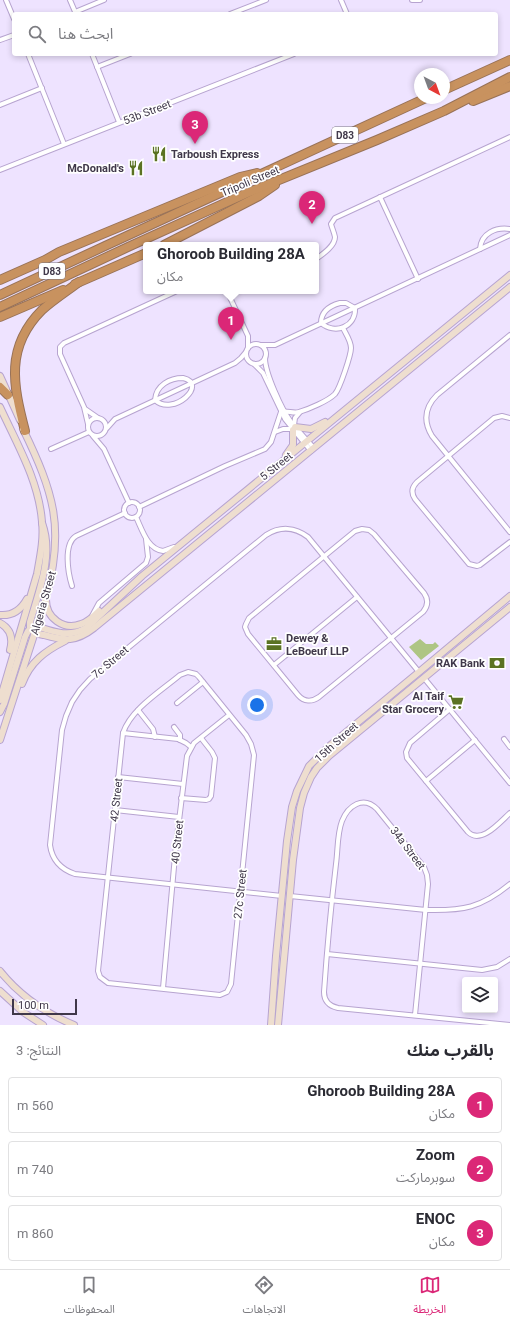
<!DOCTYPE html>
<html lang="ar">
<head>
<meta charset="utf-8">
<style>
	body { margin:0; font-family:Roboto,"Noto Sans Arabic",sans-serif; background:#f2f2f3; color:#2b2b33; direction:rtl }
	.controls { position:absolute; right:12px; bottom:12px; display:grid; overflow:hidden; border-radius:4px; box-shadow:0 2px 6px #0003 }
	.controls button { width:36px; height:36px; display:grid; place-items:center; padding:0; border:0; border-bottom:1px solid #e1e1e2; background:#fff; color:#2b2b33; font:20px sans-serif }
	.compass { position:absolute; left:414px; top:68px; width:36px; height:36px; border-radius:50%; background:#fff; box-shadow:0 2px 6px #0003; rotate:139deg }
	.scale { position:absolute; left:12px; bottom:10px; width:65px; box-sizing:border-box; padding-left:4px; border:2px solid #40384a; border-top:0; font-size:11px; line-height:14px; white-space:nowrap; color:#40384a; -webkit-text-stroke:3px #fff; paint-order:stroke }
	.you { position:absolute; left:257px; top:705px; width:14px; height:14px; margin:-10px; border:3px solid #fff; border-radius:50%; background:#1a73e8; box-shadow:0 0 0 6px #1a73e833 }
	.badge { display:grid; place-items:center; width:26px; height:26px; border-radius:50%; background:#db2777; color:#fff; font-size:13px; font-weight:700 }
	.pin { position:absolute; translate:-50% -33px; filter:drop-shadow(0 1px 2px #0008) }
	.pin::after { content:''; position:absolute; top:21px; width:14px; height:12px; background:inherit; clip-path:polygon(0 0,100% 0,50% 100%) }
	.popup { position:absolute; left:143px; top:242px; width:176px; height:52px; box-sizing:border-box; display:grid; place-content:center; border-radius:4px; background:#fff; filter:drop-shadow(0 1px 3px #0005); font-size:13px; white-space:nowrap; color:#7c7c81 }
	.popup b { font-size:15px; color:#2b2b33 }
	.popup::after { content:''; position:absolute; left:50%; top:100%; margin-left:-8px; border:8px solid transparent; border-top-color:#fff }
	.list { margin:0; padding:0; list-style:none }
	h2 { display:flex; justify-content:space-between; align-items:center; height:52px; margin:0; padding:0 16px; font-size:17px }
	h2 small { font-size:13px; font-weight:400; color:#7c7c81 }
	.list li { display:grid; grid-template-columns:26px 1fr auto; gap:12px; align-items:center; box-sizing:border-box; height:56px; margin:0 8px 8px; padding:0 8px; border:1px solid #e1e1e2; border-radius:4px }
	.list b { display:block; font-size:15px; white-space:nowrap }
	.list p { margin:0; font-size:13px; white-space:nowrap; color:#7c7c81 }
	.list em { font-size:13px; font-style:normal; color:#7c7c81 }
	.icon { flex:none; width:22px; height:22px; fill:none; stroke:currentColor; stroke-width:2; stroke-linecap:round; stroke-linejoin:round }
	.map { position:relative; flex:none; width:510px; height:1025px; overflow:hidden; direction:ltr }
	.search { position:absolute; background:#fff; box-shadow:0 2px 6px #0003; left:12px; right:12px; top:12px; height:44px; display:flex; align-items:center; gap:10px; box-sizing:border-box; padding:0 14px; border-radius:4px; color:#7c7c81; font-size:15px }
	.sheet { height:244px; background:#fff }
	nav { display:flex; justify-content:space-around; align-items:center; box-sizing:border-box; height:56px; border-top:1px solid #e1e1e2; background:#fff; font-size:11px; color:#7c7c81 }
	nav a { display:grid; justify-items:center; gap:2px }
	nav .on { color:#db2777 }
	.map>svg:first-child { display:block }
</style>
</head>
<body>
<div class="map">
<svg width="510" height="1025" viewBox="0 0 510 1025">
	<rect width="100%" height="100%" fill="#eee3ff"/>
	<polygon fill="#aec584" points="420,639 426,644 433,644 435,642 439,646 421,660 409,647"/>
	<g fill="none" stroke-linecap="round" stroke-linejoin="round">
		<defs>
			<g id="street">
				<polyline points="6,0 14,19"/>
				<polyline points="70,0 76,14"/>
				<polyline points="341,0 347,14"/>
				<polyline points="412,0 420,0"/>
				<polyline points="75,12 104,0"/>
				<polyline points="230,14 266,0"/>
				<polyline points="0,40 14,35"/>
				<polyline points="28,54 64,144"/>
				<polyline points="92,54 119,122"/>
				<polyline points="97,67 130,54"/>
				<polyline points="0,105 42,88"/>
				<polyline points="0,170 294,54"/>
				<polyline points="380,197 418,279"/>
				<path d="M480 249C481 233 496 227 510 229"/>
				<path d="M316 259C323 254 335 246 335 237 334 232 332 228 331 224L335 218 510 137"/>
				<polyline points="227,291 248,336 248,348"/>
				<path d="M340 303H346L355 308C356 327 335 335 321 323 321 312 329 306 340 303Z"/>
				<path d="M510 335 437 395C425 407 423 421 432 436L510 532"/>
				<circle cx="256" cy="354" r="10"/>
				<polyline points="261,345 275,345 510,235"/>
				<path d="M265 358C265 373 282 410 291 422 298 431 306 439 314 448"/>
				<polyline points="254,364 263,373 285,419 311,451"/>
				<path d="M183 378C209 384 173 417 155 400 156 385 170 378 183 378Z"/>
				<polyline points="85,409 98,418"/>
				<circle cx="97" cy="427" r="9"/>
				<path d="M510 418 502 416 494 418 417 482C412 487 411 493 415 499L469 564 477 566 480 565 510 542"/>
				<polyline points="88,424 84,407 60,354 60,347 64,343 177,291"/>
				<polyline points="294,425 295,418 300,412"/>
				<polyline points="107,428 115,419 235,363 241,358 246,352"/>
				<polyline points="275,432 283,429 292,429"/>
				<polyline points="93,436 104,449 129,503"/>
				<polyline points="51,449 89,432"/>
				<circle cx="132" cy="510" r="8"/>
				<path d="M139 507 225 466 265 449 271 442 281 412C287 410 293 414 299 412 309 409 328 401 335 394 340 388 351 355 351 348 351 341 346 334 343 328"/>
				<path d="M136 517C142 529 147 549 163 551L174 547"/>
				<path d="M362 529 369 530 374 534 424 593C429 600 428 606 423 612L319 697C312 702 304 702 298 695L248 634 245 627 246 624 249 618 355 531Z"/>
				<path d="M72 586C68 573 63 544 76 536L125 513"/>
				<polyline points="92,616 99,603 146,563 148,557 146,539"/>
				<polyline points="274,665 357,597"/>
				<path d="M188 672 196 674 199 677 246 735 251 744 254 755 231 984 227 992 220 995 108 983 100 977 98 971 123 733C131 709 161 691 180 675Z"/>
				<polyline points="424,678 510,783"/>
				<polyline points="177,703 203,682"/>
				<path d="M450 709 410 743 406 752 407 758 468 832C481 845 500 822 510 813"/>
				<polyline points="138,710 153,729 155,737"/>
				<polyline points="174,727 180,735 180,740"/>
				<polyline points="123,733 178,739 186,743 191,747"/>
				<polyline points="504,739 510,747"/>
				<polyline points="118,777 183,784"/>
				<polyline points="426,781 475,740"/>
				<polyline points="181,798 206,800 209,799 211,796 215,758 212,752 201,738"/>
				<polyline points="115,810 179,817"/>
				<path d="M282 896 75 874C60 869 52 860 50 845L62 730 66 716 72 702 80 690 90 679 266 535C280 526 295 527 308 537L419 672"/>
				<path d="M290 896 426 910C463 911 481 908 510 884"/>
				<polyline points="327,954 482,970 497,967 510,959"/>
				<polyline points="163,988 176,845 187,756 194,743 229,715"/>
				<path d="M415 1015 428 884 427 875 424 867 377 809C363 795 348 806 342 821 337 834 338 850 336 864 331 906 327 949 324 992 324 1001 329 1006 338 1008L510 1025"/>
			</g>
			<g id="secondary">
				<polyline points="0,376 20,420"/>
				<path d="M0 407C17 444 39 481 42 522 44 539 40 557 37 574L0 700"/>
				<polyline points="295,427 311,429 325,422"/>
				<polyline points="286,455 293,445 293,430"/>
				<path d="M42 523C54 555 39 591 30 622V628C34 634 38 634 44 635 65 641 76 642 94 628L510 287"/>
				<path d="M46 600C46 618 64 631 81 624 88 622 94 616 99 611"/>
				<path d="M0 615C12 616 21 610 27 599"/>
				<path d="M0 623C11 629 13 639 10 650"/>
				<path d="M36 626C54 632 69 638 86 628L142 576 510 275"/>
				<path d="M22 684C30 662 45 651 65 641"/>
				<polyline points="0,712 4,704 25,637 28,631 33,627"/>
				<path d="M0 740 46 598C65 528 54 493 23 429"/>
				<path d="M0 971C20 996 45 1013 74 1025"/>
				<polyline points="0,991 23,1012 43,1025"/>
				<polyline points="271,1025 276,956 287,841 292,807 297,791 309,766 328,747 419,672 510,596"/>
				<polyline points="278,1025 293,860 300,808 304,793 311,777 317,768 329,756 510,607"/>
			</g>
			<g id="highway">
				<polyline points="444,90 510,60"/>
				<polyline points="473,101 510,86"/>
				<polyline points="164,245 259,196 275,185"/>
				<polyline points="0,280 45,260 59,252 240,177 257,173"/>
				<polyline points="75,284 146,253"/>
				<polyline points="0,295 105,246 426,98"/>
				<polyline points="0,307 128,247 247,193 377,140 444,111 510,77"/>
				<polyline points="0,317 63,290"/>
				<polyline points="0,387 8,395"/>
				<path d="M25 431C13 385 5 347 42 310 53 300 67 291 79 282"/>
			</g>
		</defs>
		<use href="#street" stroke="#b7a4d0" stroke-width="6"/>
		<use href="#secondary" stroke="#b7a4d0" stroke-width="8"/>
		<use href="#highway" stroke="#987258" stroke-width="10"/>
		<use href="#street" stroke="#fff" stroke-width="4"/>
		<use href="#secondary" stroke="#eedecf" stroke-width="6"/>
		<use href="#highway" stroke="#c8925f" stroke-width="8"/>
	</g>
	<defs>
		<symbol id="restaurant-bare" viewBox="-9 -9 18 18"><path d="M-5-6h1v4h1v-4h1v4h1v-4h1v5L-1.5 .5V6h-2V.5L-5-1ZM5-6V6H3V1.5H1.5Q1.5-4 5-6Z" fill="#5b7223" stroke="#fff" stroke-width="2.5" paint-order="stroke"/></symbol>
		<symbol id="office-bare" viewBox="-9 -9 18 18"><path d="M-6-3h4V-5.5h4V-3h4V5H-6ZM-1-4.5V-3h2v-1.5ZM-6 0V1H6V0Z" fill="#5b7223" stroke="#fff" stroke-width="2.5" paint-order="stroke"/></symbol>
		<symbol id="bank-bare" viewBox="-9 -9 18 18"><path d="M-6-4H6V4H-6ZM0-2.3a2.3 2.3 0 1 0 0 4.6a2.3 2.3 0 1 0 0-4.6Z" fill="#5b7223" stroke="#fff" stroke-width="2.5" paint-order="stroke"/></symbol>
		<symbol id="supermarket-bare" viewBox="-9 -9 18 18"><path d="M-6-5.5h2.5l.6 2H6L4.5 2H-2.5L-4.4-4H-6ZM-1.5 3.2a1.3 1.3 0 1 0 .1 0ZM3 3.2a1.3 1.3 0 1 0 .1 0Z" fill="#5b7223" stroke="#fff" stroke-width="2.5" paint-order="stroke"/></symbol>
	</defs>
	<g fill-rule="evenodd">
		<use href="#restaurant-bare" x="148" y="143" width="22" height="22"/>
		<use href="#restaurant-bare" x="125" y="157" width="22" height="22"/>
		<use href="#office-bare" x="263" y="633" width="22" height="22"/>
		<use href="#bank-bare" x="486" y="652" width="22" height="22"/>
		<use href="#supermarket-bare" x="445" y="691" width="22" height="22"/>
	</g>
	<g text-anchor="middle" stroke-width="3.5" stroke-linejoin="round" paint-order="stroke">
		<g fill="#fff" stroke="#797480" stroke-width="1">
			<rect x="332" y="127" width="26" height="16" rx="3"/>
			<rect x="39" y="263" width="26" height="16" rx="3"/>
		</g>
		<g font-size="10" font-weight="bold" fill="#40384a">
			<text x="345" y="139">D83</text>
			<text x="52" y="275">D83</text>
		</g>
		<g font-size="11" fill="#40384a" stroke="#fff">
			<text transform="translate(147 112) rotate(-21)" y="4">53b Street</text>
			<text transform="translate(250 181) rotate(-23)" y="4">Tripoli Street</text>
			<text transform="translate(276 466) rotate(-39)" y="4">5 Street</text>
			<text transform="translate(43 603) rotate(-74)" y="4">Algeria Street</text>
			<text transform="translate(110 662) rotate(-40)" y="4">7c Street</text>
			<text transform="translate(336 742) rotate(-42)" y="4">15th Street</text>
			<text transform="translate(116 800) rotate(-84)" y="4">42 Street</text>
			<text transform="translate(177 842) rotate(-84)" y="4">40 Street</text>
			<text transform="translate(408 848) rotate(53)" y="4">34a Street</text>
			<text transform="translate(240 894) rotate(-84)" y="4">27c Street</text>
		</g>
		<g font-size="11" font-weight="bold" fill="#40384a" stroke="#fff" text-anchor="end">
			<text x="171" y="158" text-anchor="start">Tarboush Express</text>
			<text x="124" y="172">McDonald's</text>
			<text x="286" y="642" text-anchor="start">Dewey &amp;<tspan x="286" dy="13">LeBoeuf LLP</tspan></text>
			<text x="485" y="667">RAK Bank</text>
			<text x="444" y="700">Al Taif<tspan x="444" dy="13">Star Grocery</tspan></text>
		</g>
	</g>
</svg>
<div class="controls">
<button><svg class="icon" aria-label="layers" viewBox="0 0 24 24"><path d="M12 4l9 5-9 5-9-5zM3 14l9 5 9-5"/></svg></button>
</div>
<svg class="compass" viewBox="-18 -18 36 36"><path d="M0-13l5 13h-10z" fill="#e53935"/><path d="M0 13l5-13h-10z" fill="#7c7c81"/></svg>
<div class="scale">100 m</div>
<div class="you"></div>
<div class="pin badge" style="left:231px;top:340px">1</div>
<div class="popup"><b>Ghoroob Building 28A</b>مكان</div>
<div class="pin badge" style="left:312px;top:224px">2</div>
<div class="pin badge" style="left:195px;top:144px">3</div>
<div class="search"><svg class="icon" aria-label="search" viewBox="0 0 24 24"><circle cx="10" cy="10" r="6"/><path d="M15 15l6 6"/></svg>ابحث هنا</div>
</div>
<section class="sheet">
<h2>بالقرب منك<small>النتائج: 3</small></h2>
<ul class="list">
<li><span class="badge">1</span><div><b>Ghoroob Building 28A</b><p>مكان</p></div><em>560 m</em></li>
<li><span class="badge">2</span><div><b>Zoom</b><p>سوبرماركت</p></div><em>740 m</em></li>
<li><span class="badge">3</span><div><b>ENOC</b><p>مكان</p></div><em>860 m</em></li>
</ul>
</section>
<nav>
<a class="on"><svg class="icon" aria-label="map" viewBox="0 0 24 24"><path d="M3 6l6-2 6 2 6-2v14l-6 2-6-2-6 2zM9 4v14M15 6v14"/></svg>الخريطة</a>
<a><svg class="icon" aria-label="directions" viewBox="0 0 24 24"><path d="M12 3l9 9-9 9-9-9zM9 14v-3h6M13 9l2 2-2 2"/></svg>الاتجاهات</a>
<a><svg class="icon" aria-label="saved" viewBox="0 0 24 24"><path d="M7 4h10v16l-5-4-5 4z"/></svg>المحفوظات</a>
</nav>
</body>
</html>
